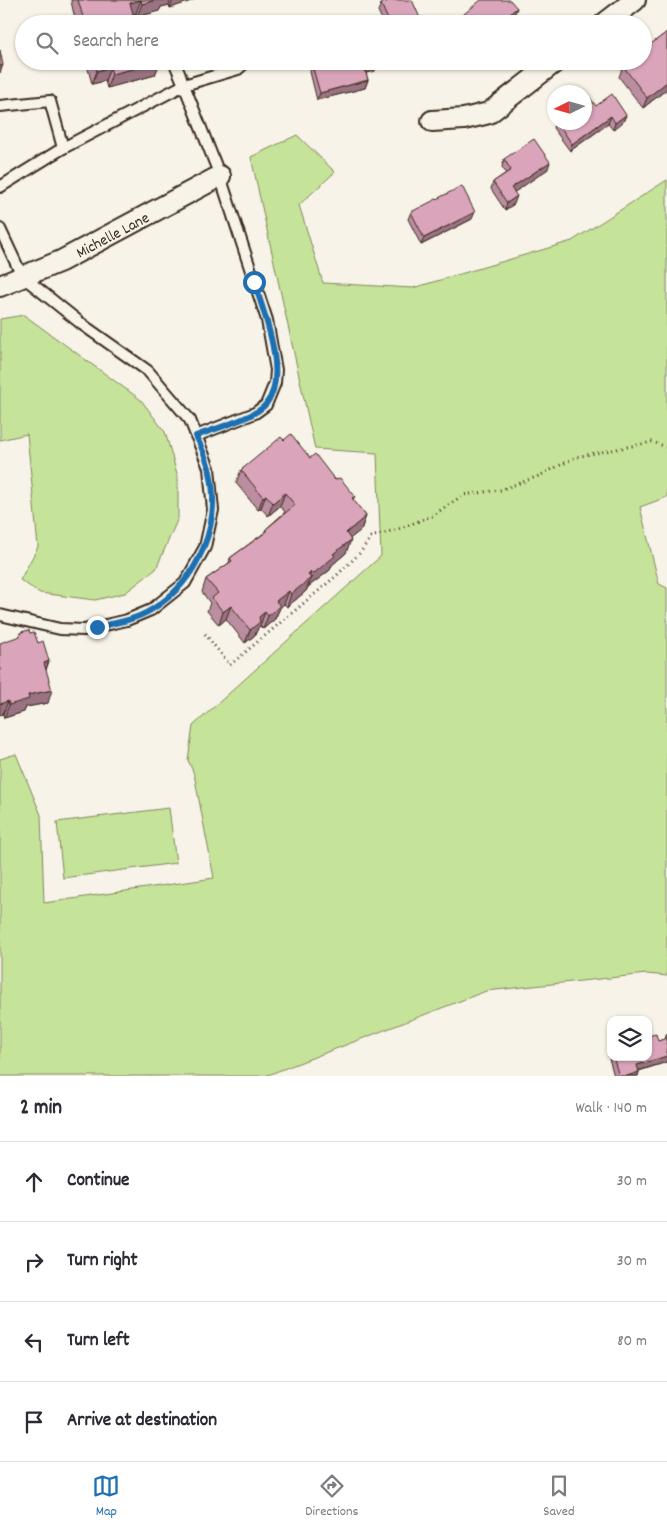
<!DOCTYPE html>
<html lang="en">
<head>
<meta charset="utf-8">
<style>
	body { margin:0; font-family:Dekko,sans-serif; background:#f7f7f7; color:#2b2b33 }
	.controls { position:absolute; right:15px; bottom:15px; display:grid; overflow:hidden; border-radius:10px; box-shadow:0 1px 4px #0004 }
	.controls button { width:45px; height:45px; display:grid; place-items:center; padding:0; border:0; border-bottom:1px solid #e1e1e2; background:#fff; color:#2b2b33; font:25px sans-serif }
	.compass { position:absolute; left:547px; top:85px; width:45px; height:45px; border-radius:50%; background:#fff; box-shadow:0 1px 4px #0004; rotate:265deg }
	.stop { position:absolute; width:15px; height:15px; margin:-11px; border:4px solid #1f6fb2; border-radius:50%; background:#fff }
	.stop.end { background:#1f6fb2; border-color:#fff; box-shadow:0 1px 5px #0008 }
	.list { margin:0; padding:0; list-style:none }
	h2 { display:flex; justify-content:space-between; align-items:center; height:65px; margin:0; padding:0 20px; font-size:21px }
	h2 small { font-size:16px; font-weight:400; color:#7c7c81 }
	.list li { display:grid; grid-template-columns:32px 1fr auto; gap:15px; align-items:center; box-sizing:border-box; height:80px; padding:0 20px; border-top:1px solid #e1e1e2 }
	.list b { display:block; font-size:19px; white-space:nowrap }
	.list em { font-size:16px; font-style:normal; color:#7c7c81 }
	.icon { flex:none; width:28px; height:28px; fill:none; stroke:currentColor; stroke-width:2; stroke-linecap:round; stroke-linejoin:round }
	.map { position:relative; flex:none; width:667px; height:1076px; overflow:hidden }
	.search { position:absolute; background:#fff; box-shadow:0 1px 4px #0004; left:15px; right:15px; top:15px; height:55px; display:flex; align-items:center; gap:12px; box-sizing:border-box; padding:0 18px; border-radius:28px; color:#7c7c81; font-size:19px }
	.sheet { height:385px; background:#fff }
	nav { display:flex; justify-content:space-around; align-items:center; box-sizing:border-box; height:70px; border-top:1px solid #e1e1e2; background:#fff; font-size:14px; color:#7c7c81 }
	nav a { display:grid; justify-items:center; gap:2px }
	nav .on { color:#1f6fb2 }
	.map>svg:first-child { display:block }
</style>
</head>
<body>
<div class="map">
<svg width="667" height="1076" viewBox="0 0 667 1076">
	<rect width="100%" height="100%" fill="#f7f3e8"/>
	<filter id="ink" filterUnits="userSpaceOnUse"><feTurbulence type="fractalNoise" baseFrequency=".02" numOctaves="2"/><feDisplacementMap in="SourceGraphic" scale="10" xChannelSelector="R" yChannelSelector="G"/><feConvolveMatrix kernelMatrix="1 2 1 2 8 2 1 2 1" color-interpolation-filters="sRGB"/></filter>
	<g filter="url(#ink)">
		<g fill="#c6e39a" stroke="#80865c">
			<polygon points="297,135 335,172 299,205 323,283 413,288 572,241 667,180 667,497 640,507 659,584 667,588 667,976 647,974 486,991 265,1076 0,1076 0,759 16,754 41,815 44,903 214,878 194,774 188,760 193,726 381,556 377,453 315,449 251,157"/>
			<polygon points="24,315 141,400 165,432 178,477 178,518 156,569 125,593 95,600 40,593 20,580 38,547 27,434 0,440 0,319"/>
			<polygon points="169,808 176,863 63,878 57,822"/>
		</g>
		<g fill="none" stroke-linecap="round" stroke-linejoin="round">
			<defs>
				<g id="lane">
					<polyline points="216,24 231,20 238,24"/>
					<polyline points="174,61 184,85 238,69 247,61"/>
					<polyline points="0,106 50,101 63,148 184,85 220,176 267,320 276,370 275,383 266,405 255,413 196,436"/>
					<polyline points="0,187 63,148"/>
					<polyline points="0,229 22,276 83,325 148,371 190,420 209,468 213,510 205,547 185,583 151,610 127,620 84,630 60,629 0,615"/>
				</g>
				<g id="street">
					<polyline points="604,24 635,0"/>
					<polyline points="432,121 464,119 489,113 556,61"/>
					<polyline points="0,286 61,261 220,176"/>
				</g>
			</defs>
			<use href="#lane" stroke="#3b2a1e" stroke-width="14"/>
			<use href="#street" stroke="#3b2a1e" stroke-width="24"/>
			<polyline stroke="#3b2a1e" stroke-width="3" stroke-dasharray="1 4" stroke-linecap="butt" points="205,634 230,665 335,577 360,553 371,537 398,529 432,516 463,495 500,490 539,476 576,457 652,442 667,447"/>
			<use href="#lane" stroke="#f7f3e8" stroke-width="10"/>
			<use href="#street" stroke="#f7f3e8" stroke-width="20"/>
		</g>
		<g fill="#bb8da0" stroke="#3b2a1e">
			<polygon points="71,0 194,0 170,8 169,5 161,7 159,11 137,17 136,13 133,14 135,21 150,24 76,24 71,1"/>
			<polygon points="381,4 418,24 384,24 378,11"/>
			<polygon points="517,8 514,15 503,24 463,24 461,21 464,14"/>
			<polygon points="667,32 667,89 643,108 619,77 623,66"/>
			<polygon points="86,61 160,61 155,75 107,88 105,81 92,84"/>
			<polygon points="312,65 375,71 366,73 368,80 365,88 317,100 310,72"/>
			<polygon points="596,106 626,115 623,122 613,130 608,124 570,151 553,128 555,122 584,122"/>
			<polygon points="504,159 548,169 514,192 514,204 505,210 491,189 493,182 506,173 502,167"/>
			<polygon points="411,212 472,219 421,245 408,219"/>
			<polygon points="284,440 310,458 355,496 353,500 366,516 361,530 350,538 346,553 332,565 330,570 308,587 306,591 287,607 284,604 280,608 275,619 263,629 260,626 258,628 255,635 245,643 226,619 219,625 207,611 210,603 202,592 206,579 229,563 230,558 264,533 266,529 285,512 280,506 268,516 261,508 258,510 236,483 241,470"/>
			<polygon points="21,632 30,633 38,643 49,661 46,670 48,703 26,707 24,712 4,718 3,714"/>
			<polygon points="667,1033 667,1062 639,1071 639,1072 638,1076 614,1076 608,1055 611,1048 611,1057 648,1057 658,1041 665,1039"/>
		</g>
		<g fill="#997382" stroke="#3b2a1e">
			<polygon points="141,0 136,13 125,16 130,3"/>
			<polygon points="156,0 171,0 169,5 161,7 159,11 137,17 142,4"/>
			<polygon points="173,0 194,0 170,8"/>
			<polygon points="517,8 514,15 503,24 497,24"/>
			<polygon points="420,18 418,24 407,24"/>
			<polygon points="160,62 155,75 107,88 112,74"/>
			<polygon points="377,63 375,71 362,74 364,67"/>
			<polygon points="3,65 0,73 0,66"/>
			<polygon points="110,67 105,81 92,84 97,71"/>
			<polygon points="368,80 365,88 317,100 320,93"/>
			<polygon points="667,82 667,89 643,108 647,98"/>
			<polygon points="626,115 623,122 613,130 615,123"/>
			<polygon points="611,116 608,124 570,151 572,144"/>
			<polygon points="550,162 548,169 509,196 511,188"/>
			<polygon points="517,196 514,204 505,210 507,203"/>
			<polygon points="475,212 472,219 421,245 424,238"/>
			<polygon points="285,493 280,506 268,516 273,503"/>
			<polygon points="266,495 261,508 258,510 263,497"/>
			<polygon points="366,516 361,530 341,546 346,533"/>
			<polygon points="351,540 346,553 332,565 330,570 308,587 313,574 333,554"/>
			<polygon points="311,572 309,580 311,578 306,591 287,607 291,594"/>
			<polygon points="289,591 284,604 280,608 275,619 263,629 268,616 276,601"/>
			<polygon points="231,606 226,619 219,625 223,612"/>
			<polygon points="265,612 260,626 258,628 255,635 245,643 250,630 259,617"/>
			<polygon points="49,661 44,674 44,663"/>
			<polygon points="52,690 48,703 26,707 24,712 4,718 9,705 28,695"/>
			<polygon points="8,701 3,714 0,715 0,704"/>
			<polygon points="667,1056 667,1062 634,1072 637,1065"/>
			<polygon points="639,1072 638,1076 627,1076"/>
		</g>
		<g fill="#daa4ba" stroke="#3b2a1e">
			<polygon points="78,0 156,0 142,4 141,0 130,3 135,21 149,18 150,24 85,24"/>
			<polygon points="390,0 412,0 420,18 407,24 390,24 381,4"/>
			<polygon points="481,0 510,0 517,8 497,24 471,24 464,14"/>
			<polygon points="667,32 667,82 647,98 623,66 629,61 643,61 643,50"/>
			<polygon points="0,50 3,65 0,66"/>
			<polygon points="94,61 160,61 160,62 112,74 110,67 97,71"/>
			<polygon points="326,61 377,61 377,63 364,67 368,80 320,93 312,65"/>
			<polygon points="612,94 626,115 615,123 611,116 572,144 557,122 584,122 584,100 589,97 596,106"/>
			<polygon points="534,139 550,162 511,188 517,196 507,203 493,182 511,170 504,159"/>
			<polygon points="462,186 475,212 424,238 411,212"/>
			<polygon points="291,434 310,458 315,454 335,480 340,478 355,496 352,498 366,516 346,533 351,540 333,554 335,556 313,574 311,572 308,575 311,578 291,594 289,591 276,601 280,606 268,616 265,612 259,617 260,622 250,630 231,606 223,612 212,598 218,593 206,579 232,561 230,558 266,532 266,529 295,505 285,493 273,503 266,495 263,497 241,470 281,437 284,440"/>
			<polygon points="29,630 30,633 34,632 38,643 43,641 49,661 44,663 52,690 28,695 29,699 9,705 8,701 0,704 0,643 20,636 21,632"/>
			<polygon points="656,1034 658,1041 667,1038 667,1056 637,1065 639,1072 627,1076 619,1076 613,1057 648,1057 648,1036"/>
		</g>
	</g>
	<g fill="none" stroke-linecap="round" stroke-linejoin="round" filter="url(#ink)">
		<path stroke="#1f6fb2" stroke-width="6" d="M97 627C115 623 135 620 151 610 199 581 223 522 209 468 206 457 201 446 196 436 214 429 255 418 266 404 289 377 264 312 254 282"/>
	</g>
	<g text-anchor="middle" stroke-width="4" stroke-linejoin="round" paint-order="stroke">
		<g font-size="16" fill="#3b2a1e" stroke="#f7f3e8">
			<text transform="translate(112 234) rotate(-28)" y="6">Michelle Lane</text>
		</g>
	</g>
</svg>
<div class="controls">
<button><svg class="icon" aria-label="layers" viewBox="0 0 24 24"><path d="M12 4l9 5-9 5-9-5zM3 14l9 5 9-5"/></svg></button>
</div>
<svg class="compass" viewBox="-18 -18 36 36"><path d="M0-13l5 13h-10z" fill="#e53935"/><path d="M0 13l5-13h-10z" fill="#7c7c81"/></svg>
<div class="stop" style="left:254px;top:282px"></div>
<div class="stop end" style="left:97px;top:627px"></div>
<div class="search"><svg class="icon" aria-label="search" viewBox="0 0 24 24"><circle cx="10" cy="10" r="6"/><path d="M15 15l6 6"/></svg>Search here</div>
</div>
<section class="sheet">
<h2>2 min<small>Walk · 140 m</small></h2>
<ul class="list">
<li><svg class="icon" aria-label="ahead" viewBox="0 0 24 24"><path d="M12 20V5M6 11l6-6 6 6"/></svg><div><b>Continue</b></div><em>30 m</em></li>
<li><svg class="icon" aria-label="right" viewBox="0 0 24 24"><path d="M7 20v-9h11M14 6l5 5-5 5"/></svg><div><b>Turn right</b></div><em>30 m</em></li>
<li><svg class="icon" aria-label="left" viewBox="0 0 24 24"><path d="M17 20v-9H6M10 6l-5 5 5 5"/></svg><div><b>Turn left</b></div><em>80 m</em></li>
<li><svg class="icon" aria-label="arrive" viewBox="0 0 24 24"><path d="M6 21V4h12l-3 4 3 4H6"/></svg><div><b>Arrive at destination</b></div></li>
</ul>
</section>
<nav>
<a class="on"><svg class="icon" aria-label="map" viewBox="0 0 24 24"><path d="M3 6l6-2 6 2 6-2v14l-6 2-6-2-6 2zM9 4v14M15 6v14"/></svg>Map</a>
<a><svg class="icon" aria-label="directions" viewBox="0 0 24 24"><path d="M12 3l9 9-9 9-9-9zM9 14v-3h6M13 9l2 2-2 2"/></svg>Directions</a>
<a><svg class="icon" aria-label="saved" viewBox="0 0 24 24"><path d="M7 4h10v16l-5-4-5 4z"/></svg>Saved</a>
</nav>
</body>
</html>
